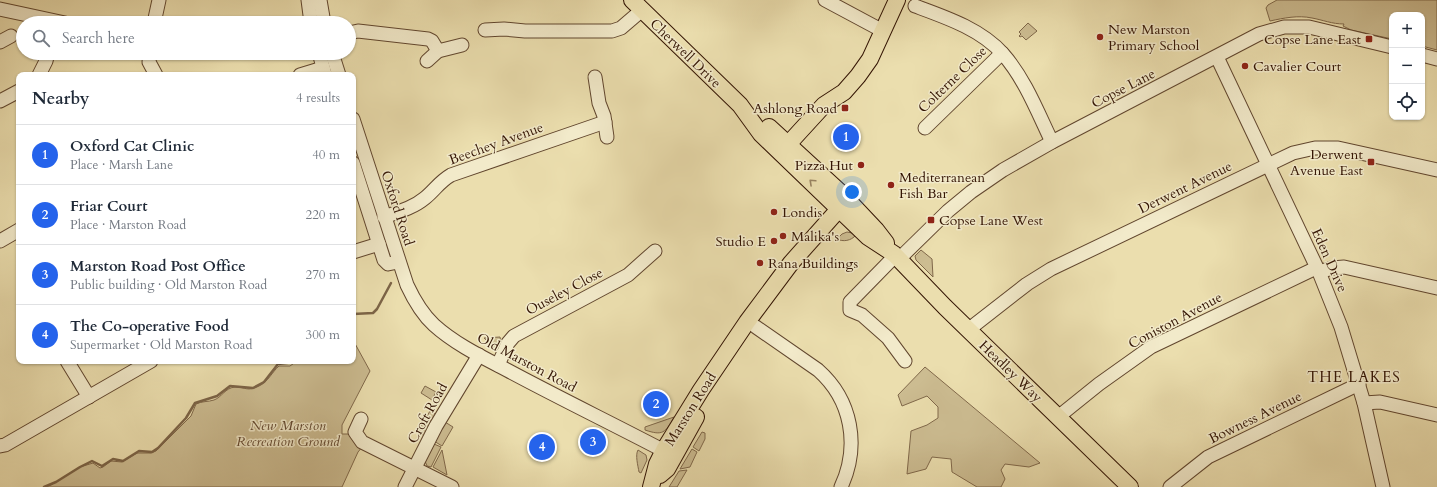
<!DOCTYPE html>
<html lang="en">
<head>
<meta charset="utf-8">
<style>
	body { margin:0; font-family:Cardo,serif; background:#f2f2f3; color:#1f2937 }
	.controls { position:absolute; right:12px; top:12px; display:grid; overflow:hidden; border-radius:8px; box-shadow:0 1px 3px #0004 }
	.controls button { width:36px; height:36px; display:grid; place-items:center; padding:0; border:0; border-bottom:1px solid #e0e1e3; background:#fff; color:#1f2937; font:20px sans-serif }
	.you { position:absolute; left:852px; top:192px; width:14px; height:14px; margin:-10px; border:3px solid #fff; border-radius:50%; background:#1a73e8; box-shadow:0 0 0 6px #1a73e833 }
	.badge { display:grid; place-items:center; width:26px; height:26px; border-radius:50%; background:#2563eb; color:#fff; font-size:13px; font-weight:700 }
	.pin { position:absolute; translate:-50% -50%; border:2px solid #fff; box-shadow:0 1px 4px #0006 }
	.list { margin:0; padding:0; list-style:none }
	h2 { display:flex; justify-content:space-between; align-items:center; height:52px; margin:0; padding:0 16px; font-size:17px }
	h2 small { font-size:13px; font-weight:400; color:#747a83 }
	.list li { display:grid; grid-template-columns:26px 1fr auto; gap:12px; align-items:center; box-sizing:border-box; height:60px; padding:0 16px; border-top:1px solid #e0e1e3 }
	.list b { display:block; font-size:15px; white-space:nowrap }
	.list p { margin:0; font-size:13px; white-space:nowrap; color:#747a83 }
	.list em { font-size:13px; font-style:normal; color:#747a83 }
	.icon { flex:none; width:22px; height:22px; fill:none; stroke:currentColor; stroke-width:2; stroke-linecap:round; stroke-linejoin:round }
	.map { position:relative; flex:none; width:1437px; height:487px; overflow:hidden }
	.search { position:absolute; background:#fff; box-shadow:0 1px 3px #0004; left:16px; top:16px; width:340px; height:44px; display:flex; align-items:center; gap:10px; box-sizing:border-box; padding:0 14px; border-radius:22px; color:#747a83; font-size:15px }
	.panel { position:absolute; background:#fff; box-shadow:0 1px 3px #0004; left:16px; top:72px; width:340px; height:292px; border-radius:8px }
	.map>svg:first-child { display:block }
</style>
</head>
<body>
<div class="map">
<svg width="1437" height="487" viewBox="0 0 1437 487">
	<rect width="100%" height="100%" fill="#ebdeae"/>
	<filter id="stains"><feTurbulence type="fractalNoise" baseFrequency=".005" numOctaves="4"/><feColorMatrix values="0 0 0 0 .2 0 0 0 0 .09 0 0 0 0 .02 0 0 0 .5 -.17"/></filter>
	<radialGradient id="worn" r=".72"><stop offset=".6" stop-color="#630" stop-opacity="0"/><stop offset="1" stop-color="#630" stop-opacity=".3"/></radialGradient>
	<g fill="#ccbc91" stroke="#80684a">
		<path d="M1277 0H1437V50L1422 46V15H1392V39L1351 30 1343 26 1344 24C1332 24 1323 20 1312 18 1298 15 1284 18 1270 21L1266 8 1268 5Z"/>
		<polygon points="1028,23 1037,31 1026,40 1022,36 1020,37 1019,36 1021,34 1019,32"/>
		<path d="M847 232 852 233 856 235C851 241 843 242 837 239L842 234Z"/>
		<polygon points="921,250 932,259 933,277 916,260 915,256"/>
		<polygon points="500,337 501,342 496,350 484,338"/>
		<path d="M353 340 370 371 342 425V434H350L363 446 358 452 342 487H44L51 485 80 467 93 463 100 468 103 467 111 461 122 462 137 453H151L156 451 191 416 196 404C202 401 208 402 214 400 222 397 225 388 235 387 246 387 247 392 259 386 268 382 272 372 279 366H290L297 361H353Z"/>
		<polygon points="925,367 1040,463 1029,467 1005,464 1001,470 1005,479 1001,487 977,487 952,472 951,459 932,457 926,469 907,474 911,431 927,425 938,418 938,407 927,396 902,406 898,395"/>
		<polygon points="425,386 436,392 432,400 421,393"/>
		<polygon points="430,411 439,416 426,437 418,432"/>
		<path d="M674 417C665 433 663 436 645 430V427Z"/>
		<polygon points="445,422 453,427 442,446 434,441"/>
		<polygon points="702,432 705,433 705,439 699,451 693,447"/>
		<polygon points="434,444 441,447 431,467 427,466 425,461"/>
		<polygon points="692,449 697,452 690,467 680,469"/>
		<polygon points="442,450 447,475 433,467"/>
		<path d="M638 450 646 455 647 460 641 473 639 472C638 466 635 455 638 450Z"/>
		<polygon points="687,470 677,487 669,487 679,471"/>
	</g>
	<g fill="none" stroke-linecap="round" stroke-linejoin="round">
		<g stroke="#7c6447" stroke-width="2.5">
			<polyline points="353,314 373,313 377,309 391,283"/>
			<polyline points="44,487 56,482 80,467 92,461 102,466 113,459 123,461 139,451 152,452 158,448 186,418 195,403 217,396 230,386 253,388 264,382 278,364 295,362 295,361"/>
		</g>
		<defs>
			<g id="minor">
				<polyline points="308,0 311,23"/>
				<polyline points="320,0 324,23"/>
				<polyline points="825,0 883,31"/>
				<path d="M915 6C945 17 981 29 1003 54 1025 79 1038 113 1052 142"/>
				<polyline points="0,9 65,23"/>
				<polyline points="154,23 159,0"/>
				<polyline points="485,30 504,29 525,31 612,31 621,28 642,10"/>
				<polyline points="349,33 358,31 428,39 432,41 438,51"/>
				<polyline points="0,42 11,36"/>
				<polyline points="150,53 149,62 156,75"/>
				<polyline points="319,53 325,74"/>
				<polyline points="332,53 339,75"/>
				<polyline points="1422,55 1437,59"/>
				<polyline points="1217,57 1319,272 1341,327 1364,403 1383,487"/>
				<polyline points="427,61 438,51 462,45"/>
				<polyline points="39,75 46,61 48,53"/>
				<polyline points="300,75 323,68"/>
				<polyline points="595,77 599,103 604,116 607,137"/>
				<polyline points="0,101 19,91"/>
				<path d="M353 119 407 285C414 300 422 314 434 325 455 344 482 357 507 370 561 399 617 426 672 455"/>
				<polyline points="925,128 1002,53"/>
				<polyline points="353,163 384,260 388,264 398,262"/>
				<path d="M384 217C398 212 413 208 425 198 435 190 439 182 451 175L605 122"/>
				<polyline points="0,241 19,230"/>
				<polyline points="353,252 379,244"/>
				<polyline points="895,256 850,302 850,310 862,315 888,338 905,361"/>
				<polyline points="899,259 948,211 971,192 1003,170 1052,142 1259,34 1284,27 1309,27 1392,47"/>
				<polyline points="1319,272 1332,268 1344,267 1437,288"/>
				<path d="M756 327 818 370C852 400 860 446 841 487"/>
				<polyline points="968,330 1027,284 1051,269 1293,153 1315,148 1338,148 1437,170"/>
				<polyline points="67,361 89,397"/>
				<polyline points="498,365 508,343 514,336 628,275 655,251"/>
				<polyline points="1364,403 1380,402 1437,415"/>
				<polyline points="1058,417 1099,384 1151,347 1316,268"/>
				<polyline points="361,419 355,432 362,442 452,487"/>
				<polyline points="0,446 5,445 151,361"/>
				<polyline points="405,487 436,426 479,355"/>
				<polyline points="1170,487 1208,457 1359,384"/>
			</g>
			<g id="major">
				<polyline points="632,0 740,105 761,134 868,237 894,254 945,307 1130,487"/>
				<polyline points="769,127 843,195 876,230 886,243"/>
				<polyline points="781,152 824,105 844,92 858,76 870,59 897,0"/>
				<polyline points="660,475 667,469 696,417"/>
				<polyline points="651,487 657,464 664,450 701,390 747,322 791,263 847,200"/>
			</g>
		</defs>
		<use href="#minor" stroke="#61462e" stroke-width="15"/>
		<use href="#major" stroke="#331403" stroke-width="18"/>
		<use href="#minor" stroke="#f2eaca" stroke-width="13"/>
		<use href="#major" stroke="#ebdeae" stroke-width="16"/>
	</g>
	<defs><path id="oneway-chevron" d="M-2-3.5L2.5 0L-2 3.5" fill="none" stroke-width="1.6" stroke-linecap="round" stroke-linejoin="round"/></defs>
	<use stroke="#988361" href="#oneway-chevron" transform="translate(812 182) rotate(-137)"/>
	<g fill="#8f2418" stroke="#f2eaca" stroke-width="1.5">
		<circle cx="1100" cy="37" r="4"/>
		<rect x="1365" y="35" width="8" height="8" rx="2"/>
		<circle cx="1245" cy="66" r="4"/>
		<rect x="841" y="104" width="8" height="8" rx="2"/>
		<rect x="1367" y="158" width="8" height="8" rx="2"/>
		<circle cx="861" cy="165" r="4"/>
		<circle cx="891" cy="185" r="4"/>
		<circle cx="774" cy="212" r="4"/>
		<rect x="927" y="216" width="8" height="8" rx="2"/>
		<circle cx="783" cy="236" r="4"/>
		<circle cx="774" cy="241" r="4"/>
		<circle cx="760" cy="263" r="4"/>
	</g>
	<g text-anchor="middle" stroke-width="3" stroke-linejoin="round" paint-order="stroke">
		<g font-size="14" fill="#331403" stroke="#f2eaca" text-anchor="start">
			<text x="1108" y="34">New Marston<tspan x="1108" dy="16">Primary School</tspan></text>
			<text x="1361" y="44" text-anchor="end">Copse Lane East</text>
			<text x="1253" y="71">Cavalier Court</text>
			<text x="837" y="113" text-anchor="end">Ashlong Road</text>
			<text x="1363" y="159" text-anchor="end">Derwent<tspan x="1363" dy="16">Avenue East</tspan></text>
			<text x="853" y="170" text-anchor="end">Pizza Hut</text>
			<text x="899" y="182">Mediterranean<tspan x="899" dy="16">Fish Bar</tspan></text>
			<text x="782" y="217">Londis</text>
			<text x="939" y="225">Copse Lane West</text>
			<text x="791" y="241">Malika's</text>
			<text x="766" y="246" text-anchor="end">Studio E</text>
			<text x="768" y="268">Rana Buildings</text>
		</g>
		<g font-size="14" fill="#331403" stroke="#f2eaca">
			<text transform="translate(686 53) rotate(44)" y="5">Cherwell Drive</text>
			<text transform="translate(952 79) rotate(-44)" y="5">Colterne Close</text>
			<text transform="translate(1123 88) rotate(-27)" y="5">Copse Lane</text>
			<text transform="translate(496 143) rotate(-20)" y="5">Beechey Avenue</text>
			<text transform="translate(1185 187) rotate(-26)" y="5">Derwent Avenue</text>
			<text transform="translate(398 208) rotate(72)" y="5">Oxford Road</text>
			<text transform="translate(1330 260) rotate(66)" y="5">Eden Drive</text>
			<text transform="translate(564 291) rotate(-28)" y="5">Ouseley Close</text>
			<text transform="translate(1175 320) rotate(-28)" y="5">Coniston Avenue</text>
			<text transform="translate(527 362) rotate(28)" y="5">Old Marston Road</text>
			<text transform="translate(1011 371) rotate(44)" y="5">Headley Way</text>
			<text transform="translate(690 409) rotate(-58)" y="5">Marston Road</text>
			<text transform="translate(427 413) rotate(-61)" y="5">Croft Road</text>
			<text transform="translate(1255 417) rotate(-26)" y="5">Bowness Avenue</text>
		</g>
		<g font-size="14" font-style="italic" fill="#61462e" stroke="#f2eaca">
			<text x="288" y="430">New Marston<tspan x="288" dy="16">Recreation Ground</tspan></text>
		</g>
		<g font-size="15" letter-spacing="1" fill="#331403" stroke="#f2eaca">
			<text x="1354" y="382">THE LAKES</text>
		</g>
	</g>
	<rect width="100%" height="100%" filter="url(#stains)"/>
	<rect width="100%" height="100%" fill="url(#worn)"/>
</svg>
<div class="controls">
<button>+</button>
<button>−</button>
<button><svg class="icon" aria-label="locate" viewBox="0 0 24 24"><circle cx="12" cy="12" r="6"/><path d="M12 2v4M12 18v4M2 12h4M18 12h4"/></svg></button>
</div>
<div class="you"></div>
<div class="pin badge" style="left:846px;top:137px">1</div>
<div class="pin badge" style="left:656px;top:404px">2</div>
<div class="pin badge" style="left:593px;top:442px">3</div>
<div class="pin badge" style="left:542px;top:447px">4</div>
<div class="search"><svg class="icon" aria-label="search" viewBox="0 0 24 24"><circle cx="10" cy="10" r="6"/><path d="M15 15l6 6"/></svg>Search here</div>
<section class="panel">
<h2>Nearby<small>4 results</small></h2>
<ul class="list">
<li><span class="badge">1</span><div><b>Oxford Cat Clinic</b><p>Place · Marsh Lane</p></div><em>40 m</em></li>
<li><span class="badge">2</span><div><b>Friar Court</b><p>Place · Marston Road</p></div><em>220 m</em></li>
<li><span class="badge">3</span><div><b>Marston Road Post Office</b><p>Public building · Old Marston Road</p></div><em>270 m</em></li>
<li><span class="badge">4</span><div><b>The Co-operative Food</b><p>Supermarket · Old Marston Road</p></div><em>300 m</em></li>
</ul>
</section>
</div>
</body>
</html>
